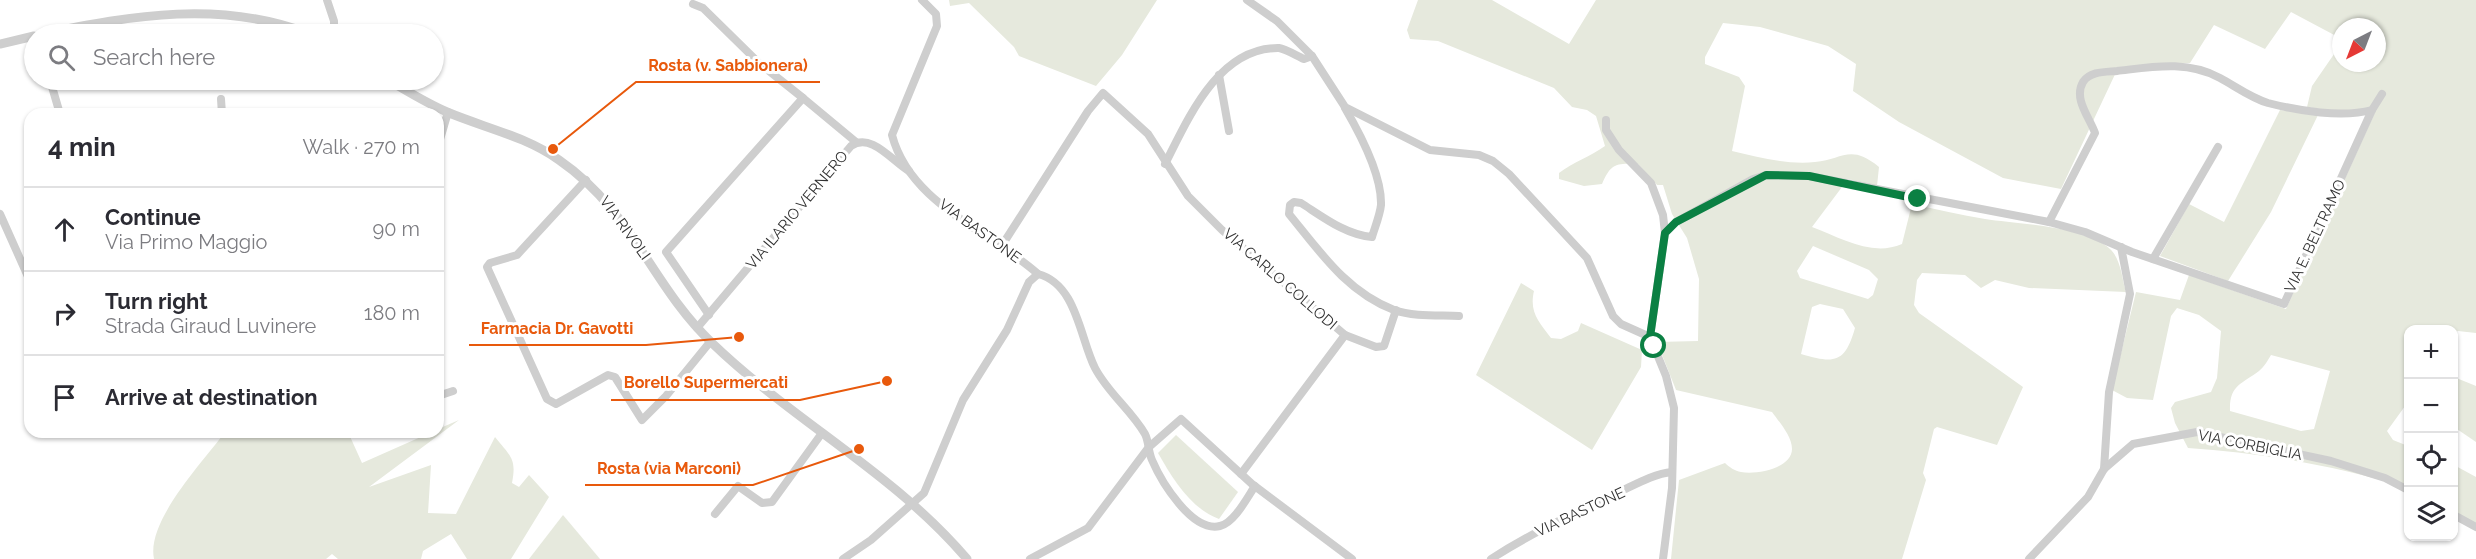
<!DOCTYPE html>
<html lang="en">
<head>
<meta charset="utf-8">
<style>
	body { margin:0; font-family:Raleway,sans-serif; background:#f2f2f3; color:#2b2b33 }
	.controls { position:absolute; right:18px; bottom:18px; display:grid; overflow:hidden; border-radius:12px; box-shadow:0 2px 4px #0004 }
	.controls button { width:54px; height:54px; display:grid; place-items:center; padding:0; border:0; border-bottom:2px solid #e1e1e2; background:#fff; color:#2b2b33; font:30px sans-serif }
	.compass { position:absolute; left:2332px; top:18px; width:54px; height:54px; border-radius:50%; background:#fff; box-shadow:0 2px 4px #0004; rotate:222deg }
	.stop { position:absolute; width:18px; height:18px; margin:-14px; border:4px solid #0b8043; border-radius:50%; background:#fff }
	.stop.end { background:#0b8043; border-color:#fff; box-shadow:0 2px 6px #0008 }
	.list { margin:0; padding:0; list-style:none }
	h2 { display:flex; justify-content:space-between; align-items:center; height:78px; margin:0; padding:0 24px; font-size:26px }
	h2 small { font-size:20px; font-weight:400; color:#7c7c81 }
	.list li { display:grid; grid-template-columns:39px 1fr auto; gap:18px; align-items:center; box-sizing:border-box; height:84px; padding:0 24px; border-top:2px solid #e1e1e2 }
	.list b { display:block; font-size:22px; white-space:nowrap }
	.list p { margin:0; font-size:20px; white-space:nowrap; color:#7c7c81 }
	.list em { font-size:20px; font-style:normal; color:#7c7c81 }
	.icon { flex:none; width:33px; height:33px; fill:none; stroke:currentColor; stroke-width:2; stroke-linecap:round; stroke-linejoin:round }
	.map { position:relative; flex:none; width:2476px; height:559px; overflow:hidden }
	.search { position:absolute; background:#fff; box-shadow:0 2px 4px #0004; left:24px; top:24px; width:420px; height:66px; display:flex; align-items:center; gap:15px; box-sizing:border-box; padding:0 21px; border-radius:33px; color:#7c7c81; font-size:22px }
	.panel { position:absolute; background:#fff; box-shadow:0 2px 4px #0004; left:24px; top:108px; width:420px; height:330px; border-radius:18px }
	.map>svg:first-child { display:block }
</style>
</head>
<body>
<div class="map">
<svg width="2476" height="559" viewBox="0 0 2476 559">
	<rect width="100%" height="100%" fill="#fff"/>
	<g fill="#e6e9dd" fill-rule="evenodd">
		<polygon points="949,0 1157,0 1122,55 1096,86 1019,56 1014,47 969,3 950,6"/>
		<path d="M1418 0H1492L1569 44 1596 0H2476V333L2458 331 2454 333V330H2408V402L2387 431 2393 440 2408 446V488C2337 466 2262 453 2188 448L2175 423 2171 408 2175 402 2211 392 2217 378 2221 331 2199 315 2177 308 2171 316 2153 400 2127 398 2112 390 2136 292 2180 300 2189 275 2286 309 2376 110 2334 111 2307 107 2312 86 2341 44V63H2377V27H2341V43L2338 37 2291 12 2265 49 2214 25 2190 63H2159L2118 68 2061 189 2003 178 1899 122 1853 91 1856 64 1828 46 1760 27 1723 23 1705 57V64L1739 77 1745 86 1732 151C1758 157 1787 165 1815 162 1842 160 1850 143 1879 167L1877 186 1848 179 1812 227C1841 238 1872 257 1902 244L1912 204C1936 209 1961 215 1985 219 2018 224 2086 226 2110 249 2121 259 2122 279 2126 292L2029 288 1995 280 1981 288 1965 275 1922 273 1917 280 1914 305 1919 313 2023 387 1997 445 1937 427 1934 429 1923 473 1926 480 1902 559H1671L1679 480 1725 463C1729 467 1735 471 1741 472 1757 475 1792 468 1792 449 1792 436 1779 422 1772 412L1676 390 1657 342 1698 341 1699 279 1687 238 1672 214 1663 185H1657L1638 164C1616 163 1611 163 1602 184L1584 186 1559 179V173C1573 162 1590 157 1605 146L1596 116 1587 110 1572 107 1554 88 1438 41 1410 39 1407 30ZM1813 246 1869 270 1878 279 1873 295 1868 299 1800 278 1797 271ZM1820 304 1843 309 1855 328C1845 363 1835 364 1801 354L1812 307ZM2271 355 2330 371 2314 429 2301 431 2230 411C2229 385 2242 384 2259 371 2264 367 2268 360 2271 355Z"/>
		<polygon points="2280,110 2318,115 2271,212 2228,281 2160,256 2189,204 2224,222"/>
		<path d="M1521 283 1534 291C1529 312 1539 322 1551 338L1561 339 1578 331 1581 323 1642 350 1641 367 1592 450 1476 375Z"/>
		<polygon points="2454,377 2476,386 2476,442 2454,427"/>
		<path d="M459 420 369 487 431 465 428 513 456 514 495 437C510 456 517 458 512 483L519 487 529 475 549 497 511 559H467L451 534 423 551 421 559H338L332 554 326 559H154C146 521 203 462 225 432H348L362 463 432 432H438V429Z"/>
		<path d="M1176 435 1238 492 1219 519C1190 508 1173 479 1158 453Z"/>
		<polygon points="2454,465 2476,477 2476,524 2454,512"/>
		<polygon points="563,515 600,559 529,559"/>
	</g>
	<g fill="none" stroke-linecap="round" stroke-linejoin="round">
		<g stroke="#cecece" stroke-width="8">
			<polyline points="327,0 334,21 334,34"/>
			<path d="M922 0 936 14 937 26 892 135C910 204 990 231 1038 274 1077 284 1080 339 1095 368 1108 393 1131 410 1145 434 1149 442 1148 451 1152 460 1161 481 1192 533 1220 526 1234 523 1247 498 1255 486"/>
			<polyline points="1247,0 1277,21 1312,56 1345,107 1430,150 1479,155 1493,161 1509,174 1587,258 1613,316 1621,324 1650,337"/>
			<polyline points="693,4 703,8 759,63 803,98"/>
			<polyline points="1219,75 1229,131"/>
			<polyline points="50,80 60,114"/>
			<polyline points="221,99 222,114"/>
			<path d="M1345 108C1359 132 1382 176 1381 205 1380 215 1375 227 1372 237 1346 235 1323 217 1301 203L1294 202 1290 205 1289 214C1320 252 1347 292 1394 310 1414 317 1439 315 1459 316"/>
			<polyline points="1606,120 1606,130 1619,150 1651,183 1663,215 1665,233 1650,337 1666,376 1674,408 1672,488 1663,559"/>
			<polyline points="438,146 448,112"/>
			<path d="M1165 164C1188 119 1218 47 1279 48 1286 49 1297 56 1304 59L1312 56"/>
			<polyline points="586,180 517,255 490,263 487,267 547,399 556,404 608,375 615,377 642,420 666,396 710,342"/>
			<polyline points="0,214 30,281"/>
			<path d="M2049 222 2095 133C2090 118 2073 99 2083 82 2090 71 2106 72 2117 71 2152 67 2187 60 2220 78 2235 86 2251 98 2268 103 2299 111 2342 118 2372 110L2382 94"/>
			<polyline points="1665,233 1676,222 1753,179 1766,175 1809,176 2049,222 2085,232 2132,252 2284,304 2372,110"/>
			<polyline points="1001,247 1088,111 1103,93 1148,134 1188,196 1222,230 1345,335 1376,347 1384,346 1396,310"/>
			<polyline points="2153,259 2218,147"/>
			<polyline points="709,315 666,252 803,98 856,142"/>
			<path d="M697 328 851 146C871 132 892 161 909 171"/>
			<polyline points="438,396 453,391"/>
			<polyline points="2104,469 2109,392 2130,294 2121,247"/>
			<polyline points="1241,474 1345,335"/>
			<polyline points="715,514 738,486 762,503 772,502 822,433"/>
			<polyline points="2454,515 2476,527"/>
			<polyline points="843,559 871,540 924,493 963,400 1007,330 1029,282 1038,274"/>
			<polyline points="1030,559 1088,528 1149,447 1181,419 1252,484 1352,559"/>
			<path d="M1491 559C1531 533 1573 514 1615 494 1633 486 1652 474 1672 472"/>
			<polyline points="2029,559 2088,497 2104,469 2133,444 2197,432 2331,461 2385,478 2408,490"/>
		</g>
		<g stroke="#cecece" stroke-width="9">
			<path d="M42 34C133 15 222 0 310 34"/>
			<polyline points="0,44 34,36"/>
			<path d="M388 80C407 91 426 103 447 112 485 128 525 136 559 160 633 211 651 285 712 343 793 421 894 473 967 559"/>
		</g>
	</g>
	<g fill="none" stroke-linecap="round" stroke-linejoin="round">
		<polyline stroke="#0b8043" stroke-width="8" points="1654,346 1650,337 1665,233 1676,222 1766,175 1809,176 1918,199"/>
	</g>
	<g text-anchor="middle" stroke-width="6" stroke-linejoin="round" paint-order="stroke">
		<g font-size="15" fill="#313131" stroke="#fff">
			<text transform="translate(797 210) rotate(-50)" y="5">VIA ILARIO VERNERO</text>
			<text transform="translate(625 228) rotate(54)" y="5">VIA RIVOLI</text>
			<text transform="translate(980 231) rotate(36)" y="5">VIA BASTONE</text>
			<text transform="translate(2315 236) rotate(-65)" y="5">VIA E. BELTRAMO</text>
			<text transform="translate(1280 279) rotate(41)" y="5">VIA CARLO COLLODI</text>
			<text transform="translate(2250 445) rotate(11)" y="5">VIA CORBIGLIA</text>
			<text transform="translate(1580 512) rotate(-25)" y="5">VIA BASTONE</text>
		</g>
	</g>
	<path fill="none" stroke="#e8590c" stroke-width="2" d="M553 149L636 82H820M739 337L646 345H469M887 381L800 400H611M859 449L753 485H585"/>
	<g fill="#e8590c" stroke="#fff" stroke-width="2">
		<circle cx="553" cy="149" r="6"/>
		<circle cx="739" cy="337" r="6"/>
		<circle cx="887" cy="381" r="6"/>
		<circle cx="859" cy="449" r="6"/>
	</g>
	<g font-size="16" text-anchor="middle" font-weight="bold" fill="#e8590c" stroke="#fff" stroke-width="6" stroke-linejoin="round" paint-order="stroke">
		<text x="728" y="71">Rosta (v. Sabbionera)</text>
		<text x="557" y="334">Farmacia Dr. Gavotti</text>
		<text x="706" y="388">Borello Supermercati</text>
		<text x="669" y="474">Rosta (via Marconi)</text>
	</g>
</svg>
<div class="controls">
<button>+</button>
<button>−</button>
<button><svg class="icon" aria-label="locate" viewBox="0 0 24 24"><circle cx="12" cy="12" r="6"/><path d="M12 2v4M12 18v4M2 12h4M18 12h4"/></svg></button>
<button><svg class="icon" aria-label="layers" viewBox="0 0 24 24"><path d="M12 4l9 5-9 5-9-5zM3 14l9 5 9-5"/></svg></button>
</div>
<svg class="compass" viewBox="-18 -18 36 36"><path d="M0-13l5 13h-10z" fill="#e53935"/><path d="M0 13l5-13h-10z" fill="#7c7c81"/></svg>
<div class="stop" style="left:1654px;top:346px"></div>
<div class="stop end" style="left:1918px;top:199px"></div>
<div class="search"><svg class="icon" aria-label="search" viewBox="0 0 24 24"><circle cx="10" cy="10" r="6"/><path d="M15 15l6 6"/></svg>Search here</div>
<section class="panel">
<h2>4 min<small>Walk · 270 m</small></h2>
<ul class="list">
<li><svg class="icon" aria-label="ahead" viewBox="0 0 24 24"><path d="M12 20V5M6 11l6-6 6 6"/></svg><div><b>Continue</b><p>Via Primo Maggio</p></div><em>90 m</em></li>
<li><svg class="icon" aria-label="right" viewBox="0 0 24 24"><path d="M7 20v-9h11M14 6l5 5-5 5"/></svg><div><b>Turn right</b><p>Strada Giraud Luvinere</p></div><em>180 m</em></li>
<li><svg class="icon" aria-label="arrive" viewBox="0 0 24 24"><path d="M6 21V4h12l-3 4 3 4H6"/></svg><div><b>Arrive at destination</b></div></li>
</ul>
</section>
</div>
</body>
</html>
